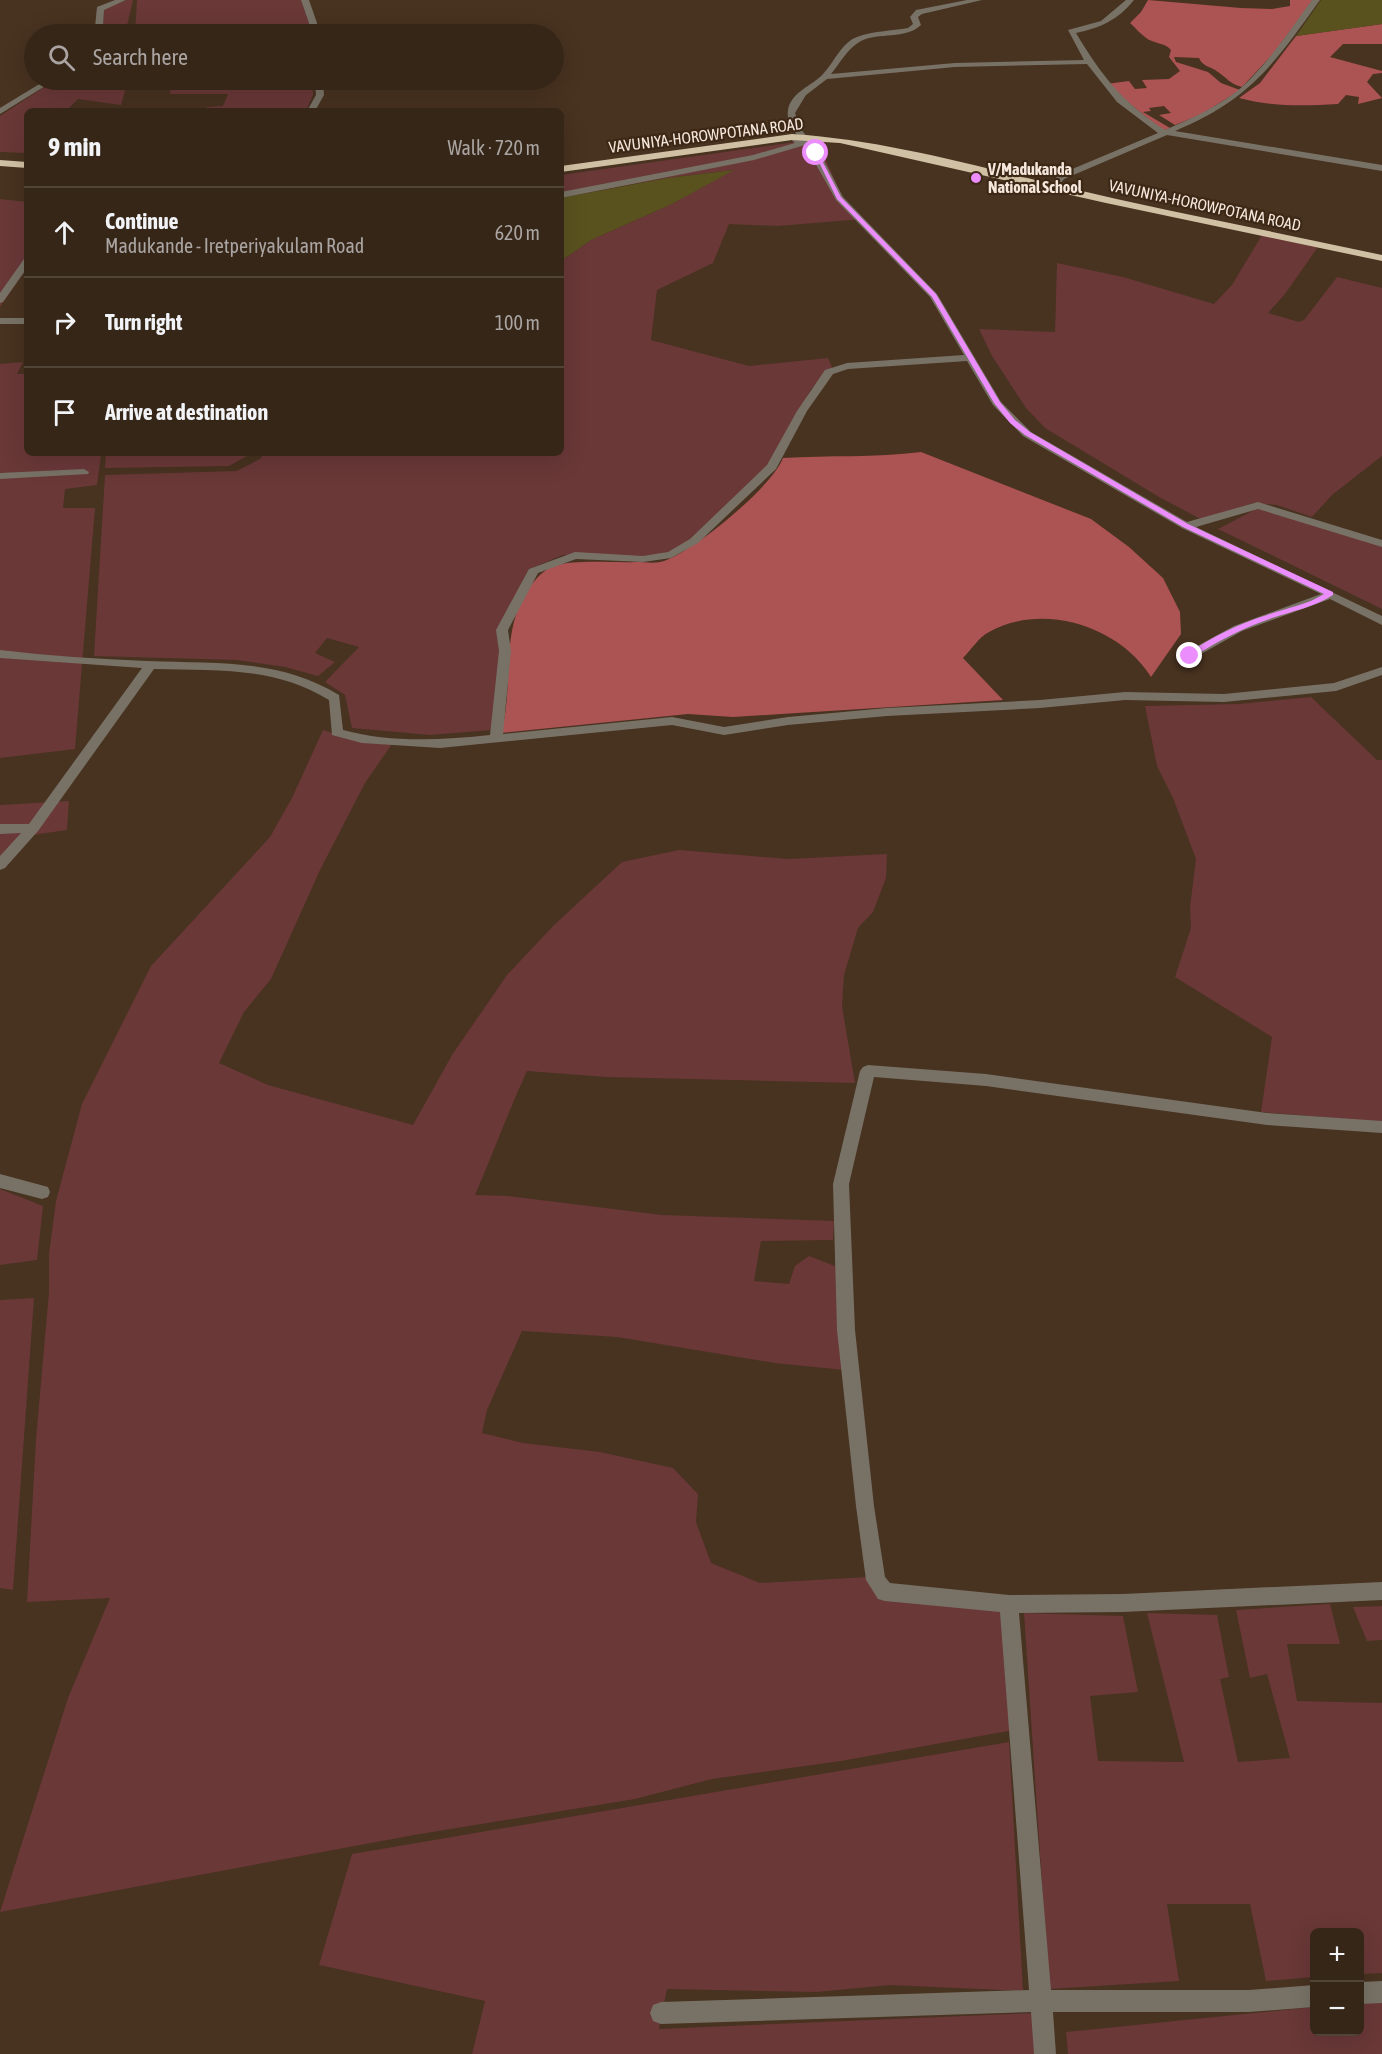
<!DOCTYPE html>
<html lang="en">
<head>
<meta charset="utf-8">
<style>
	body { margin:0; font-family:"Asap Condensed",sans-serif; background:#413225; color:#f1f3f6 }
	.controls { position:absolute; right:18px; bottom:18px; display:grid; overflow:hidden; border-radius:9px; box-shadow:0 6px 24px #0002 }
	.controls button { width:54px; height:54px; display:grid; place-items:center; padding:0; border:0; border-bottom:2px solid #504337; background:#362618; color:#f1f3f6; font:30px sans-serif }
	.stop { position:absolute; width:18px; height:18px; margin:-14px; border:4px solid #eb8dfc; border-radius:50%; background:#fff }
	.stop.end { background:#eb8dfc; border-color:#fff; box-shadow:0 2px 6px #0008 }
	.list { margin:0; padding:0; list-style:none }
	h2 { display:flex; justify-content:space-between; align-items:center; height:78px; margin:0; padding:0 24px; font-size:26px }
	h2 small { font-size:20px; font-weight:400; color:#aaa5a2 }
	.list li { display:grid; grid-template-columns:39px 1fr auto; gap:18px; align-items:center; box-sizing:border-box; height:90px; padding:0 24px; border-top:2px solid #504337 }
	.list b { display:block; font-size:22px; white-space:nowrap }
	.list p { margin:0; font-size:20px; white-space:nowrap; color:#aaa5a2 }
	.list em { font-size:20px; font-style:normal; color:#aaa5a2 }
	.icon { flex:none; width:33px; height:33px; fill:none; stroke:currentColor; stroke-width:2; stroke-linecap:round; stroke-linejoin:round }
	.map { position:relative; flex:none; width:1382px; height:2054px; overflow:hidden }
	.search { position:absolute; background:#362618; box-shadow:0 6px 24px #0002; left:24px; top:24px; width:540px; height:66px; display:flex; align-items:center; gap:15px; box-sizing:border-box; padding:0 21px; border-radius:33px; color:#aaa5a2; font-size:22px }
	.panel { position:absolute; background:#362618; box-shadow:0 6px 24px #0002; left:24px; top:108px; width:540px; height:348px; border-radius:9px }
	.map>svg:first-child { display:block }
</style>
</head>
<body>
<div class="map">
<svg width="1382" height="2054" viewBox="0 0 1382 2054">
	<rect width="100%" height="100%" fill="#483220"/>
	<g fill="#693837">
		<polygon points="127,0 133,0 125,34 98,34 103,27 104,9"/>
		<polygon points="137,0 301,0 309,23 309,34 135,34"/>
		<polygon points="55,80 128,80 121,105 78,99 66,111 27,111 27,153 0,152 0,116"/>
		<polygon points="132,80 241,80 248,85 279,88 285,80 312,80 313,95 306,111 204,111 207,107 223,106 228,94 170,94 171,85 132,87"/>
		<polygon points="796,142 799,144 753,156 561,193 561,175"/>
		<polygon points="819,143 841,195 863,219 778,226 729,224 713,263 657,290 651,340 749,366 828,358 832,367 811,389 770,466 688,541 669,552 647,557 590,554 563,555 529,569 500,650 492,730 430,735 352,728 345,695 325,682 359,647 327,638 315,653 335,662 318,676 285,667 237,660 94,656 105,475 237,471 260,459 265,453 561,453 561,261 591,240 672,204 733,170 668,178 594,191 755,158 805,144"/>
		<polygon points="0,199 27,202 27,268 0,307"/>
		<polygon points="1262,235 1318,247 1285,294 1268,313 1299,322 1304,320 1337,277 1382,288 1382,456 1332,495 1312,517 1277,505 1253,503 1208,523 1159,497 1045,428 1026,408 992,356 979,329 1055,332 1057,263 1123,277 1214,304 1232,285"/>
		<polygon points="23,362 17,374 27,374 27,453 101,455 97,485 65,489 63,508 95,508 75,749 0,758 0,364"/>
		<polygon points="106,453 252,453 229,466 105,468"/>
		<polygon points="1260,507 1382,546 1382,609 1218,529"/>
		<polygon points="1311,697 1377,760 1382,760 1382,1122 1261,1112 1272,1037 1175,977 1191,928 1190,907 1196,859 1173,798 1157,766 1145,706 1239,704"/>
		<path d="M323 730 351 739 392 744 365 783 320 870 271 979 244 1012 219 1063 268 1085 413 1125 452 1055 507 975 553 926 622 862 679 850 788 859 887 854 886 878 873 912 858 928 844 975 842 1006 855 1083 606 1077 527 1071C508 1112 493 1154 475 1195L508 1196 662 1215 834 1221 833 1240 761 1241 754 1281 789 1284 795 1266 809 1256 840 1268 844 1370 775 1363 617 1337 522 1331 487 1410 482 1433 523 1443 600 1452 673 1468 698 1494 696 1522 711 1563 760 1583 868 1577 879 1599 1003 1611 1014 1730 841 1761 712 1779 635 1799 414 1835 0 1912 68 1698 110 1598 27 1602 36 1439 49 1292V1254L56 1201 82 1104 151 966 270 837 292 798Z"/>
		<polygon points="69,801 67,830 19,837 0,859 0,805"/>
		<polygon points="0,1189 43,1206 37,1260 0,1265"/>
		<polygon points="34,1298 13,1590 0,1588 0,1300"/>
		<polygon points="1330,1604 1340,1644 1287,1644 1297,1701 1382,1703 1382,1973 1360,1974 1360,1932 1314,1932 1314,1977 1266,1981 1250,1904 1167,1904 1179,1981 1049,1989 1024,1613 1123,1616 1138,1692 1090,1696 1098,1761 1184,1762 1147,1613 1217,1615 1229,1677 1220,1679 1238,1762 1290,1758 1267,1674 1250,1678 1236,1610"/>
		<polygon points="1382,1606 1382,1640 1367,1641 1353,1607"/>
		<polygon points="1009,1742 1023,1991 890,1985 817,1992 667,1989 659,2029 1035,2013 1038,2054 472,2054 485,2001 319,1965 352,1854"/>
		<polygon points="1382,2000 1382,2054 1068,2054 1066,2032 1314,2007 1314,2032 1360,2032 1360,2002"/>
	</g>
	<g fill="#ac5353">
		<path d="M1148 0 1241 8 1272 9 1290 6V0H1313L1273 54 1242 87C1230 84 1227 78 1218 72 1210 66 1203 67 1199 58L1174 57 1176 62 1208 72 1221 83 1240 90 1202 114 1175 125 1159 115 1171 113 1164 106 1149 108 1151 111 1143 112 1170 128 1163 131 1106 84 1129 81 1135 89 1147 88 1142 80 1169 79 1180 71 1169 57 1171 50C1165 42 1152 44 1145 37 1139 33 1136 28 1130 23L1141 12Z"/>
		<path d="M1382 24V44H1343L1330 57 1382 71V73L1373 74 1367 82 1382 98 1358 104 1359 97 1346 95 1338 104C1304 106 1273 107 1239 98L1260 83 1296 36Z"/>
		<path d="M921 452 1091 519 1129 547 1163 578 1180 612 1181 634 1151 677C1119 626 1043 602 989 632 979 637 971 650 963 658L1003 700 733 717 688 714 501 733C514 689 501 640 523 598 529 587 541 570 554 566 576 559 612 563 636 562 645 562 656 564 664 561 694 551 772 487 783 458 829 455 875 458 921 452Z"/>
	</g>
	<g fill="#59521f">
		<polygon points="1321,0 1382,0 1382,24 1296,36"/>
		<polygon points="734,170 672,204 591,240 561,261 561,198 668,178"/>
	</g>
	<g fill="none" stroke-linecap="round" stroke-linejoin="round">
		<g fill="#787266" fill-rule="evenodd">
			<polygon points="115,0 126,0 104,10 103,27 98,34 90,34 95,27 97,7"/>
			<polygon points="301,0 309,0 317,23 316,34 308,34 309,23"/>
			<path d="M967 0H982L922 14 918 17 921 25C905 40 879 32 861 41 848 48 840 63 831 74L955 63 1084 60 1068 30 1101 21 1126 0H1134C1118 20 1100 28 1076 33 1101 75 1123 103 1165 130 1192 118 1220 106 1242 87 1270 61 1290 30 1312 0H1320C1274 64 1250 100 1175 131L1382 165V171L1167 135 1064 179 1055 190H1049L1048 188 1058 175 1158 133 1117 102 1087 64 955 67 827 79 806 95 795 113 800 128 820 153 843 197 937 294 1001 402 1031 432 1187 522 1258 502 1382 540V547L1258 509 1196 527 1382 616V625L1330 599 1242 631 1194 658H1186V652L1234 626 1321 594 1182 528 1023 436 993 405 967 361 848 369 833 374 807 411 776 469 698 543 671 558 643 562 576 559 538 573 508 630 511 651 503 734 672 717 724 727 788 717 887 708 1040 700 1125 692 1224 694 1334 683 1382 667V675L1336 691 1224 702 1125 700 1040 708 887 716 788 725 724 735 672 725 440 748 362 743 332 735 329 700C273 666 217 671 154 669L38 831 5 868 0 870V856L21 833 0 834V824H29L142 668 0 658V650C49 656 98 659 147 661 217 664 278 658 339 695L343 730C390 743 442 740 490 735L499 651 496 630 529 569 575 552 643 556 668 552 690 539 767 465 797 411 825 370 847 363 964 355 930 297 836 200 805 145 754 160 561 198V192L753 155 795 143 788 137 792 134 800 139C794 131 786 121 788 110 791 92 812 86 823 74 834 63 841 43 857 37 872 31 892 31 908 28L913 24 910 17 916 10Z"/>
			<polygon points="46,80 55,80 0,114 0,108"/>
			<polygon points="315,80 323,80 324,95 315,111 307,111 316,95"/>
			<polygon points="27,258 27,268 3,302 0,303 0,293 24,259"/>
			<rect x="0" y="318" width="27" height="6"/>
			<polygon points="84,469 89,472 88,474 0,479 0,473"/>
			<polygon points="868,1065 986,1074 1267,1113 1382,1121 1382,1133 1267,1125 986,1086 874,1077 849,1184 855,1330 874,1506 885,1577 890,1583 1009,1595 1123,1594 1382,1582 1382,1600 1123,1612 1019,1613 1051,1990 1249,1990 1314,1985 1314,2007 1249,2012 1053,2012 1056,2054 1034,2054 1031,2012 661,2024 653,2021 650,2013 653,2005 661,2002 1029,1990 1000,1612 885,1601 878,1599 866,1580 856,1506 837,1330 833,1184 860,1071 863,1067"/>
			<polygon points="0,1174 48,1187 50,1192 48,1197 42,1199 0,1188"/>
			<polygon points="1382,1981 1382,2003 1360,2004 1360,1982"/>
		</g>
		<g fill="#d1c1a4" fill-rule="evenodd">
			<path d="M792 134C885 140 975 166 1065 187 1170 212 1276 232 1382 255V261L1106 203 840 143 792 140 561 172V166Z"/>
			<polygon points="0,160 27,162 27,168 0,166"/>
		</g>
	</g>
	<path fill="#eb8dfc" d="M814 152 818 153 841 197 936 294 1000 402 1015 420 1030 432 1188 524 1333 592V595C1314 607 1293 611 1272 618 1243 628 1218 641 1193 657H1187V654C1212 637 1238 624 1267 615 1286 608 1307 605 1324 594L1183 527 1025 435 1010 423 994 403 932 297 837 199Z"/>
	<circle fill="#eb8dfc" stroke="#3d2816" stroke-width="2" cx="976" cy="178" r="6"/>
	<g text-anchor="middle" stroke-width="4.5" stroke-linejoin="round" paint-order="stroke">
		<g font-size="16" fill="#f5e7dc" stroke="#3d2816">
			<text transform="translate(706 135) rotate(-7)" y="6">VAVUNIYA-HOROWPOTANA ROAD</text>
			<text transform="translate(1205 205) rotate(12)" y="6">VAVUNIYA-HOROWPOTANA ROAD</text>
		</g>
		<g font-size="16" font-weight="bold" fill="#f5e7dc" stroke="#3d2816" text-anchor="start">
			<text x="988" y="175">V/Madukanda<tspan x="988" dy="18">National School</tspan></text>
		</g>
	</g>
</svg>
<div class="controls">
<button>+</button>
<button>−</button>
</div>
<div class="stop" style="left:816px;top:153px"></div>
<div class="stop end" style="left:1190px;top:656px"></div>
<div class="search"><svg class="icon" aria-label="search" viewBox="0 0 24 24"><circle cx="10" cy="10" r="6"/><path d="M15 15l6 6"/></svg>Search here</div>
<section class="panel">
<h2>9 min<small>Walk · 720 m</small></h2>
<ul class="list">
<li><svg class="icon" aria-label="ahead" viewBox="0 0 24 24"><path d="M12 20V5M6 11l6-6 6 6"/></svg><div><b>Continue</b><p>Madukande - Iretperiyakulam Road</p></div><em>620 m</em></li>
<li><svg class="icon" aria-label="right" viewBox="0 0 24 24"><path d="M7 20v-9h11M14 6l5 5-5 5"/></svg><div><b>Turn right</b></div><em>100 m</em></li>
<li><svg class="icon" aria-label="arrive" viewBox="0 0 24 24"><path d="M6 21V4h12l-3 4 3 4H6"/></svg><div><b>Arrive at destination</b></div></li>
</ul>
</section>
</div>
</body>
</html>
